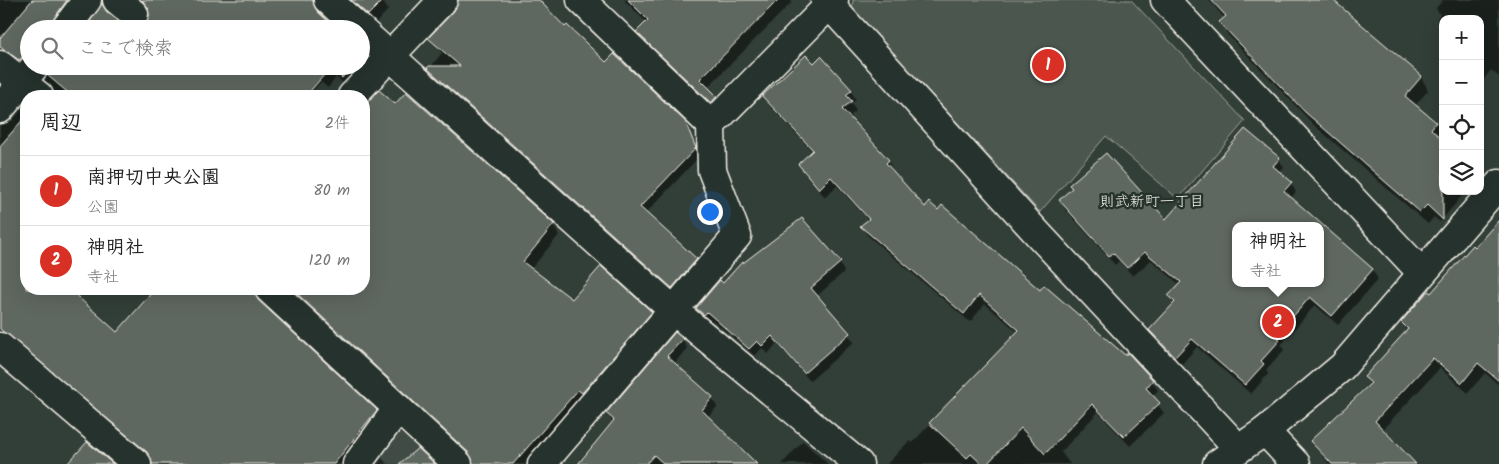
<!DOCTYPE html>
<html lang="ja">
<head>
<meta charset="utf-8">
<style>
	body { margin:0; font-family:Kalam,"Klee One",sans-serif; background:#f6f6f6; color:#222 }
	.controls { position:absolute; right:15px; top:15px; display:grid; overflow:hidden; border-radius:10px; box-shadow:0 5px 20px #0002 }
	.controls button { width:45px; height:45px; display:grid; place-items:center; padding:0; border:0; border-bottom:1px solid #e0e0e0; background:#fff; color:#222; font:25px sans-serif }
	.you { position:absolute; left:709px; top:211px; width:18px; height:18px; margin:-12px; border:4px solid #fff; border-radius:50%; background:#1a73e8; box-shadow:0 0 0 8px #1a73e833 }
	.badge { display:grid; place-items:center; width:32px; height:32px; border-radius:50%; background:#d93025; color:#fff; font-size:16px; font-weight:700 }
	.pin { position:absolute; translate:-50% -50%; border:2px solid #fff; box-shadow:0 1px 5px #0006 }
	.popup { position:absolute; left:1232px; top:222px; width:92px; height:65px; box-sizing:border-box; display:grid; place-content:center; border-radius:10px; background:#fff; filter:drop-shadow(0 1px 4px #0005); font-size:16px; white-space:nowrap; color:#767676 }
	.popup b { font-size:19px; color:#222 }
	.popup::after { content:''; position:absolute; left:50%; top:100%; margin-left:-10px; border:10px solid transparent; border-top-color:#fff }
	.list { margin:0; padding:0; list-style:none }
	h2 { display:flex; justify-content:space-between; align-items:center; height:65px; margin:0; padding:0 20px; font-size:21px }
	h2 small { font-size:16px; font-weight:400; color:#767676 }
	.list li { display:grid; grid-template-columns:32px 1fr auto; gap:15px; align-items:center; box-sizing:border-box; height:70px; padding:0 20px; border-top:1px solid #e0e0e0 }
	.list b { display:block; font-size:19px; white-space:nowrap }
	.list p { margin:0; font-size:16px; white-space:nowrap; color:#767676 }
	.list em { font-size:16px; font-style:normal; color:#767676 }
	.icon { flex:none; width:28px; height:28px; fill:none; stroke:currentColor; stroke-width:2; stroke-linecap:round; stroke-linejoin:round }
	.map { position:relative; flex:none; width:1499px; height:464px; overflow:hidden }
	.search { position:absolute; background:#fff; box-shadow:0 5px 20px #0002; left:20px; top:20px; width:350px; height:55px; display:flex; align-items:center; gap:12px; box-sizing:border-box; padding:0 18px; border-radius:28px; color:#767676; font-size:19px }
	.panel { position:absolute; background:#fff; box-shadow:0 5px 20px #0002; left:20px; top:90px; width:350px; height:205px; border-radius:20px }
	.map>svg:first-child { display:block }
</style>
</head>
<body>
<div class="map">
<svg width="1499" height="464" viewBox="0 0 1499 464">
	<rect width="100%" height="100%" fill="#323e38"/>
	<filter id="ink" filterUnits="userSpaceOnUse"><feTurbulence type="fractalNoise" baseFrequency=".02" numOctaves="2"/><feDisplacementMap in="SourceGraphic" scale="10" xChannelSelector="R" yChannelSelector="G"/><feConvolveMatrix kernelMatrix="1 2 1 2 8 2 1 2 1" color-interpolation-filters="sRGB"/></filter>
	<g filter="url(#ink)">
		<polygon fill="#404b44" points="392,432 414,437 444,464 368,464"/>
		<polygon fill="#4c564f" stroke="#a0a49c" points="853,0 1131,0 1245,121 1178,199 1106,136 1040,212 852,9"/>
		<g fill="#0007" fill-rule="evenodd">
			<polygon points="0,0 80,0 61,29 29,29 29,66 0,61"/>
			<polygon points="138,0 322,0 318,7 318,14 147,24 150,13"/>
			<polygon points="345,0 382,0 388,10 374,25"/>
			<polygon points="463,0 538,0 565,29 689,131 700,156 645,214 696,260 700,268 677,295 433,76 429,69 442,53 430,38 455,11"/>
			<polygon points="624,0 791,0 792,2 707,88 723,108 718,113 644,43 638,32 647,23"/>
			<polygon points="1209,0 1330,0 1421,77 1428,90 1415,106 1443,129 1443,191 1466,191 1440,222 1434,217 1428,224 1314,125 1228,35 1221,23 1225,19"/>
			<polygon points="1443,0 1499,0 1499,77 1491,70 1480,84 1480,19 1443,19 1443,28 1437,19 1440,15 1436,8"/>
			<polygon points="361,61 365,68 349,88 336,77 328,88 321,82 308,96 55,96 45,80 51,66 361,66"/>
			<polygon points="813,65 851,91 856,100 851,103 856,111 848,118 888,160 893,170 891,171 925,209 1040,291 1125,357 1128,355 1152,381 1158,390 1152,397 1164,413 1130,446 1098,412 1061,452 1070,464 887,464 909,441 912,443 1018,332 985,304 970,322 867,235 862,226 869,220 837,186 825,197 805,174 799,165 813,152 769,105 764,96"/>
			<polygon points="382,94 553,225 559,235 531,269 572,301 651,313 657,323 527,464 475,464 288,289 364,289 364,116"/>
			<polygon points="24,106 26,107 26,289 65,289 117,333 153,293 148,289 263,289 259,297 259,303 335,379 370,419 376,429 351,464 153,464 153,461 17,345 0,333 0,125 13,120"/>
			<path d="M1279 159 1284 168 1279 173 1291 183 1296 192 1290 199 1372 269 1378 279 1338 325 1315 305 1281 345 1284 350 1266 370 1268 374 1251 394 1197 347 1180 366 1156 339 1151 330 1174 305 1170 296 1180 285 1151 260 1133 276 1119 261 1115 265 1065 209 1060 200 1166 221ZM1236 226H1320V283H1236Z"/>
			<polygon points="1499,222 1499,385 1485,373 1468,393 1440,368 1382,430 1415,464 1329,464 1311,441 1370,385 1366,377 1408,331 1402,323"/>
			<polygon points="840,263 844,272 817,296 854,342 810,381 777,343 768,354 762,348 755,356 712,320 709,323 702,317 697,309 723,285"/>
			<polygon points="682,339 687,348 674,364 712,398 717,407 708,417 755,464 580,464 613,423 607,413"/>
			<polygon points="803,441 828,464 782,464"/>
			<polygon points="382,458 387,464 377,464"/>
		</g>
		<g fill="#5f6861" stroke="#f4f1e8" fill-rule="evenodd">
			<polygon points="32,0 67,0 53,20 50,29 29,29 29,52 19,60 0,47 0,38"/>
			<polygon points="142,0 313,0 317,11 336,29 139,29 146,24 149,16 148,8"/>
			<polygon points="351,0 383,0 368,15"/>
			<polygon points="458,0 539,0 565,27 567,25 606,62 614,54 685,121 696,148 640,207 697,259 672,288 427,68 429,66 460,66 428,38 454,11"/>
			<polygon points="628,0 778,0 700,79 717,96 711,103 636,32 648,20"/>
			<polygon points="1211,0 1333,0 1422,76 1405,96 1436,122 1431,129 1443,140 1443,220 1427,205 1420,212 1305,112 1219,22 1226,16"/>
			<polygon points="102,3 107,12 130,29 85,29"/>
			<polygon points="806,55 814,63 821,56 852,90 846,95 852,101 842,109 889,160 886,163 925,207 929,202 938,210 942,205 1040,290 1044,285 1125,355 1128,353 1153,380 1146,388 1160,403 1124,437 1092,404 1045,454 1021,428 987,464 982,464 971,454 967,458 929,423 1019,330 979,295 964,314 860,226 869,219 831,177 819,189 798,164 813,150 762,96"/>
			<polygon points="50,66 352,66 342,78 330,68 306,96 72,96 47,75"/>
			<polygon points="379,90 395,104 406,92 554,224 523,262 572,299 601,266 652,312 582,393 578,390 513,464 473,464 469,453 292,289 364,289 364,106"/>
			<polygon points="26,116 26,289 69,289 117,332 155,289 254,289 258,300 377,410 334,464 152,464 147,452 0,329 0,146"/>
			<path d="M1245 129 1280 158 1273 166 1292 182 1284 191 1373 269 1332 316 1310 297 1276 336 1280 340 1261 361 1264 364 1245 385 1192 339 1175 357 1149 330 1175 302 1168 296 1181 282 1145 252 1127 268 1113 253 1109 256 1059 200 1072 188 1069 185 1106 153 1166 219ZM1236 226H1320V283H1236Z"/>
			<polygon points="802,218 841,262 811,288 850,333 804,373 772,336 762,346 757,341 749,349 707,312 704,315 696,308 720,280 723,283 742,262 743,263"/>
			<polygon points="1499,220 1499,381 1478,363 1462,383 1433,358 1375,421 1416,464 1332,464 1310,441 1371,383 1364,377 1408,329 1401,322 1428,291 1431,293 1473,245 1475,247"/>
			<polygon points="675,332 683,339 667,356 713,397 702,410 757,464 664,464 654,455 646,464 578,464 614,420 606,413"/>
			<polygon points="87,442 113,464 67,464"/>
			<polygon points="418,448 435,464 399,464"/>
		</g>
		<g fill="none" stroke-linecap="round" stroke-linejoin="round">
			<defs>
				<g id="minor">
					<polyline points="117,0 134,14"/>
					<polyline points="328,0 360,29"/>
					<polyline points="581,0 711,125"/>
					<polyline points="825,0 1038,234 1239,449"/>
					<polyline points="1165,0 1421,272"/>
					<polyline points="65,29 87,0"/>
					<polyline points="361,30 673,310 859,464"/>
					<polyline points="0,65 39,96"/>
					<polyline points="352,96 443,0"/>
					<polyline points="0,109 35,66"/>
					<polyline points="269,289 458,464"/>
					<polyline points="0,347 137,464"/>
					<polyline points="1265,431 1296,464"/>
					<polyline points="357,464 398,408"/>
					<polyline points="542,464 737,236 712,170 711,125 834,0"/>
					<polyline points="1217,464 1265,431 1342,367 1499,184"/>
				</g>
			</defs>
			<use href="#minor" stroke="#f4f1e8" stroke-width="31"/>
			<use href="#minor" stroke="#26332d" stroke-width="28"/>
		</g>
	</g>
	<g text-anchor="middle" stroke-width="5" stroke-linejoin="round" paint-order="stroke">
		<g font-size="15" fill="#f4f1e8" stroke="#26332d">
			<text x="1152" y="206">則武新町一丁目</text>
		</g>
	</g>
</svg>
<div class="controls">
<button>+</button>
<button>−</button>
<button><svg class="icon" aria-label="locate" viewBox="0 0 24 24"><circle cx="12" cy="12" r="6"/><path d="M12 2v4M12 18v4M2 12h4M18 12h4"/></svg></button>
<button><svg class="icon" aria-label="layers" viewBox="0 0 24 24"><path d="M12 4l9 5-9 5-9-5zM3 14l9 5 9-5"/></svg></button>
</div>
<div class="you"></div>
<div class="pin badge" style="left:1048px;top:65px">1</div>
<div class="pin badge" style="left:1278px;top:322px">2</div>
<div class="popup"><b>神明社</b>寺社</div>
<div class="search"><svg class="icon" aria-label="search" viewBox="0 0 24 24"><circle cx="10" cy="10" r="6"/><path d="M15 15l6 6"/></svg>ここで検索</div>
<section class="panel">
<h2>周辺<small>2件</small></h2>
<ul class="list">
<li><span class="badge">1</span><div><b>南押切中央公園</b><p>公園</p></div><em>80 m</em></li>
<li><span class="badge">2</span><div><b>神明社</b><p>寺社</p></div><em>120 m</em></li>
</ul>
</section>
</div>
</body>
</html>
